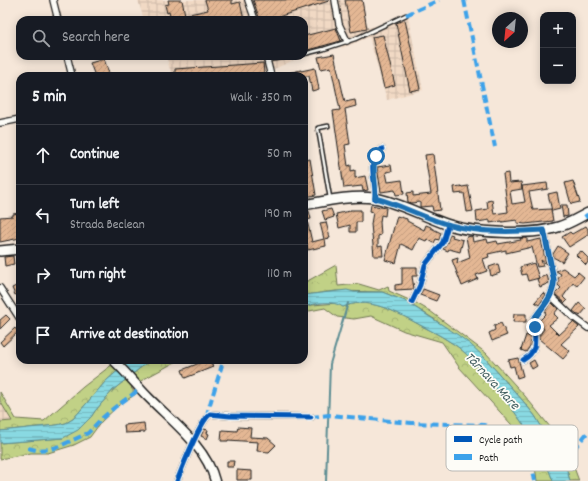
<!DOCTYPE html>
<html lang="en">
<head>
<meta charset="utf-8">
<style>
	body { margin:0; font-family:Dekko,sans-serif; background:#242831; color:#f1f3f6 }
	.controls { position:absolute; right:12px; top:12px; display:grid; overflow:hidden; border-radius:8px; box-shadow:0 2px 10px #0003 }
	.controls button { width:36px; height:36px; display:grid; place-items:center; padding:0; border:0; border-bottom:1px solid #363941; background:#171b24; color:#f1f3f6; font:20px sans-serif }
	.compass { position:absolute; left:492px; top:12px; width:36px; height:36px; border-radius:50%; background:#171b24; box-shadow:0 2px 10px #0003; rotate:207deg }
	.stop { position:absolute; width:12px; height:12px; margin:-9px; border:3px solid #1f6fb2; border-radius:50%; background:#fff }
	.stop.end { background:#1f6fb2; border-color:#fff; box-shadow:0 1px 4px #0008 }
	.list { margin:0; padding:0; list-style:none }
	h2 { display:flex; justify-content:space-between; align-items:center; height:52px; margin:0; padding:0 16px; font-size:17px }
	h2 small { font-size:13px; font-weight:400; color:#9ea1a6 }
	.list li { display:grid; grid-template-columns:26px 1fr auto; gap:12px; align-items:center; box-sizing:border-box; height:60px; padding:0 16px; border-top:1px solid #363941 }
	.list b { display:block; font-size:15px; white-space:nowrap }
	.list p { margin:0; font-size:13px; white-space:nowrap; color:#9ea1a6 }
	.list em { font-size:13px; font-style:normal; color:#9ea1a6 }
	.icon { flex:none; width:22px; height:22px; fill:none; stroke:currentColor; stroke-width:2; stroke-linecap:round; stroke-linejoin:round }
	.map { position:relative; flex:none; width:588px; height:481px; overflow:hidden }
	.search { position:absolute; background:#171b24; box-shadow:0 2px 10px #0003; left:16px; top:16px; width:292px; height:44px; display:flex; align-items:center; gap:10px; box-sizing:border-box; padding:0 14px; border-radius:12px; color:#9ea1a6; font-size:15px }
	.panel { position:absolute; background:#171b24; box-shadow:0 2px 10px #0003; left:16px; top:72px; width:292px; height:292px; border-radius:12px }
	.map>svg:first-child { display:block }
</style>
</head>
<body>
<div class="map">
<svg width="588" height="481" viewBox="0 0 588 481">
	<defs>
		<pattern id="industrial-grid" width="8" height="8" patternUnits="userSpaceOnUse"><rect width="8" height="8" fill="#f1d9c4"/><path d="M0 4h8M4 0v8" fill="none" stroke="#cebaa8"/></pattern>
		<pattern id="forest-crowns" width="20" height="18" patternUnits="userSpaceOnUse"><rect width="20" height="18" fill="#c1d186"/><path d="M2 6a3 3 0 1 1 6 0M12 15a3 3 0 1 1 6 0" fill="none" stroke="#a5b373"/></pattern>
		<pattern id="water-rules" width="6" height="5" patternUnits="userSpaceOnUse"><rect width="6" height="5" fill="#89d9e2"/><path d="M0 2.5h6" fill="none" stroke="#76bac1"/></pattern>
		<pattern id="building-hatch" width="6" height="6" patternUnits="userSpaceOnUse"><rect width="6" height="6" fill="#e4b794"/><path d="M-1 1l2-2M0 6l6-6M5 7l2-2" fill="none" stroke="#c39d7f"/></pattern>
	</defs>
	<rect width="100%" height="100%" fill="#f6e7d9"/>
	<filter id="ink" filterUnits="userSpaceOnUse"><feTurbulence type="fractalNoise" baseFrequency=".025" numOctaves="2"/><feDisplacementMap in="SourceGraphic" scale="8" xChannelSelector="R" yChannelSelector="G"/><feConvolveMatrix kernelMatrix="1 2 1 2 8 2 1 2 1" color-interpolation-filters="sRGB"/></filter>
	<g filter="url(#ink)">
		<g fill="url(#industrial-grid)">
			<polygon points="138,0 362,0 368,28 408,17 423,90 387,100 369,37 342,48 340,39 304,55 304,20 144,20"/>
			<polygon points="166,56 303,56 265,73 230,76 172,76"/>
			<polygon points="0,401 12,421 0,422"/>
		</g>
		<g fill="url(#forest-crowns)" stroke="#6e7651">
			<polygon points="336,265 338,286 359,284 379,290 388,286 389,291 416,303 430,311 486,353 525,396 559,438 572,462 579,481 570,481 566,467 535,416 523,401 484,357 434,319 405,301 382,292 336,291 304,295 304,283"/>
			<path d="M338 303 343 307C365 297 390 309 409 319 423 327 439 334 452 343 467 352 477 366 488 379 514 410 540 443 553 481H537L534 459 526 445 511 424 459 367 442 342 404 331 371 316 354 319 337 317 325 308 304 312V307L312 305Z"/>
			<polygon points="118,360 130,360 106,381 73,419 66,423 57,425 0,431 0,422 12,421 0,401 0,392 16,419 44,421 83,387"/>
			<polygon points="150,360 179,360 144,379 131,388 136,394 119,405 101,422 90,437 74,445 48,453 31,453 0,459 0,443 63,438 91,417 95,411 113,390"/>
		</g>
		<g fill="url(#water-rules)" stroke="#5d8d93">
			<path d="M347 290 354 292H382L405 301 458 335 470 344 484 357 523 401 535 416 566 467 570 481H553C540 443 514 410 488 379 477 366 467 352 452 343 439 334 423 327 409 319 390 309 365 297 343 307 333 300 315 303 304 307V295Z"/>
			<polygon points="130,360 150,360 113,390 95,411 91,417 78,430 63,438 0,443 0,431 57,425 66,423 73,419 106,381"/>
		</g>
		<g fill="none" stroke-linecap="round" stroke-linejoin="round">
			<polyline stroke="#5d8d93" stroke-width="2" points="326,481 330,364 348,303"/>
		</g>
		<g fill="url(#building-hatch)" stroke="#1c1c1c">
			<polygon points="168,0 182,0 185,15 208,10 205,0 232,0 232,4 240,2 244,20 220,20 220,19 214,20 171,20 169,12 167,13 165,5 169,4"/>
			<polygon points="253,0 329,0 329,1 268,20 260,20"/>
			<polygon points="345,0 362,0 367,29 351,32"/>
			<polygon points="405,20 420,89 410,91 396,23"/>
			<polygon points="336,28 341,41 304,51 304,36"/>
			<polygon points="383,35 395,85 384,88 372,37"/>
			<polygon points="334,54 345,102 355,100 356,106 345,109 350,144 345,145 348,166 351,165 351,171 355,170 355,178 365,176 368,190 363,191 362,186 344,188 333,111 340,110 331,67 321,69 318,57"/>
			<polygon points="104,59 110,76 95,76 90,63"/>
			<polygon points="263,63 264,73 227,76 175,76 175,69"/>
			<polygon points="315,68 319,89 312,91 309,76 283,76 283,74 301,70 301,71"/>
			<polygon points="433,154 440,210 433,211 432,206 420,207 420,202 411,203 408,202 407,193 413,192 413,196 431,194 425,155"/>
			<polygon points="310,159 316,195 304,197 304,190 307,189 304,174 304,160"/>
			<polygon points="391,165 392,171 386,172 388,182 402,180 404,194 396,195 395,190 381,192 377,167"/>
			<polygon points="508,173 509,183 521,182 522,189 510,191 512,204 525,202 522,186 547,183 548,189 529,192 533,210 551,209 553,221 525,224 517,223 517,220 502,222 502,221 490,223 490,220 477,222 476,211 488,209 487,201 492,200 494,214 508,212 503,174"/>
			<polygon points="573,181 580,202 571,204 565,183"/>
			<polygon points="461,186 462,187 468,186 473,211 467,212 464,193 455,194 454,187"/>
			<polygon points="557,192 560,209 552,211 548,194"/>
			<polygon points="371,205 386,208 385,216 381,215 380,222 381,235 378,236 378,247 382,246 383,256 374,256 371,224 373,212 370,211"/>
			<polygon points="561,205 567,205 568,216 563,217"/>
			<polygon points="331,209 334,217 325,220 322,211"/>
			<polygon points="350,210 361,210 361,222 356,222 356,232 350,232 350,225 339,228 336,214 350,211"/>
			<polygon points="309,211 311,219 307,220 312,242 324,239 320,223 326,222 330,238 325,239 326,246 308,250 304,231 304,212"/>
			<polygon points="20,213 20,218 18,218 20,238 0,242 0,217 13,216 13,214"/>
			<polygon points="397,216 407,219 407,221 424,230 426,225 431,227 431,228 441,233 439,240 436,239 434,243 427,239 426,241 419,238 413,250 401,244 396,263 385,260"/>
			<polygon points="586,226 588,229 588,235 569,247 562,237 570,232 572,234"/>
			<polygon points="450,234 453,235 452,237 463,240 460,252 449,249 448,251 443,249 447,243"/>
			<polygon points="472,236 473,242 487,239 488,243 497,241 498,244 521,240 520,238 527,238 527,242 541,239 546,264 541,260 543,266 537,267 532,247 506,253 506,250 488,254 489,257 483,259 487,271 476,275 478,279 462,286 452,260 458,258 457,263 470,258 466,237"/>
			<polygon points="558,246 568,253 562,262 553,257 553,254"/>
			<polygon points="581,251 588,258 588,262 586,265 576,255"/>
			<polygon points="13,256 14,264 5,266 4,257"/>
			<polygon points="534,263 539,278 528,281 526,274 522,275 520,267"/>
			<polygon points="498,264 500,273 491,276 489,267"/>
			<polygon points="402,267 417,267 417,276 412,276 414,289 395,290 395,285 402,284"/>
			<polygon points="563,268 574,276 578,272 584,277 577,286 573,283 563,297 567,301 565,303 555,294 561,288 558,285 558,279 561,274 556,271"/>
			<polygon points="547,275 549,283 540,287 537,279"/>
			<polygon points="20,284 20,293 15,295 12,288"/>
			<polygon points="423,289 439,295 436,301 420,295"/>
			<polygon points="543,293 546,295 539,305 535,302"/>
			<polygon points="551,302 558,309 554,314 558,318 549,325 559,335 573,322 579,327 561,344 570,351 563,359 539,339 539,336 544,329 538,322 546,314 545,312"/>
			<polygon points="579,303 586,309 580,316 573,311"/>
			<polygon points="514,314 526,314 526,322 513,322"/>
			<polygon points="6,315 10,319 0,329 0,320"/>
			<polygon points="501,323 507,335 492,341 489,333 495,330 494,326"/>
			<polygon points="15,328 18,332 3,346 0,342"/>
			<polygon points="526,335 531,337 530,346 526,352 521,350"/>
			<polygon points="518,358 523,376 517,378 514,366 510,367 508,360"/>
			<polygon points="207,360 210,360 213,367 185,378 182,370"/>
			<polygon points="534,360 537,366 532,369 529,363"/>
			<polygon points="144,423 145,432 125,433 124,425"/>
			<polygon points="238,427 251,428 250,437 268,438 276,445 269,452 257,451 258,442 228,440 228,441 221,441 222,430 237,431"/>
			<polygon points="204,429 208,430 207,433 209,434 207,439 201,436"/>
			<polygon points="227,461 234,461 233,467 227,467"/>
			<polygon points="237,470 252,471 252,480 237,480"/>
		</g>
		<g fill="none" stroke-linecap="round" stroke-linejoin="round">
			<defs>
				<g id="service">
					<polyline points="304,54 324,49 355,39 406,15"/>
					<polyline points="267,60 294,56"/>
					<polyline points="328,126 318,128 330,198"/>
				</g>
				<g id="minor">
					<polyline points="53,0 58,20"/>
					<polyline points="248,0 255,20"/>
					<polyline points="335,0 339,24 347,41"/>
					<polyline points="67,56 72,76"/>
					<polyline points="266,56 271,76"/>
					<polyline points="0,123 20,119"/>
					<path d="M375 199C377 186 369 167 375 156 377 154 380 151 382 149"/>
					<polyline points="0,288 20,319"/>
					<polyline points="551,296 572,316 588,328"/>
					<polyline points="412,302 420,285 425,265 443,242 448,225"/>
					<path d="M523 360C541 350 533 336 534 319 543 306 553 298 554 281L544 231"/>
					<path d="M177 481C183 466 199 423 210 414L230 416 311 417"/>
				</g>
				<path id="secondary" d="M113 360C126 372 137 386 149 398 173 422 207 448 215 481"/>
				<g id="primary">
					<path d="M304 205C326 201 351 195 374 198 398 202 423 216 446 224 471 233 532 236 558 227 569 224 578 218 588 213"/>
					<polyline points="0,251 20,249"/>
				</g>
			</defs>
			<use href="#service" stroke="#1c1c1c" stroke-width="5.5"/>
			<use href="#minor" stroke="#1c1c1c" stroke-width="8"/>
			<use href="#secondary" stroke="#1c1c1c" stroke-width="11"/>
			<use href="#primary" stroke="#1c1c1c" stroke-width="12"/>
			<use href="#service" stroke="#fdfcf7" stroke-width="2.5"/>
			<use href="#minor" stroke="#fdfcf7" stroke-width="5.5"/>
			<use href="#secondary" stroke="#fdfcf7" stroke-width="8"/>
			<use href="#primary" stroke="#fdfcf7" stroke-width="9"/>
			<g stroke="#3da2ea" stroke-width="4" stroke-dasharray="8 4" stroke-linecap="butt">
				<polyline points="464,0 495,147"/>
				<polyline points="406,15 439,0"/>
				<polyline points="585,214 588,218"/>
				<polyline points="206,417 222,365"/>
				<polyline points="311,417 329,415 411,423 484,425 489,427 496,432 502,441 507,445 525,447 529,450 535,481"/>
				<polyline points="28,448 36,450 51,449 60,446 88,433 101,419 115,407 140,389"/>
				<polyline points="566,458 588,432"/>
			</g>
			<defs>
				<g id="cycleway">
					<path d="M375 199C377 186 369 167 375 156 377 154 380 151 382 149"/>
					<polyline points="412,302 420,285 425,265 443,242 448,225"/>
					<path d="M523 360C541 350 533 336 534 319 543 306 553 298 554 281L544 231"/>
					<path d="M177 481C183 466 199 423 210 414L230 416 311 417"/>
				</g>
			</defs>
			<use href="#cycleway" stroke="#fdfcf7" stroke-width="8"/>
			<use href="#cycleway" stroke="#0057b8" stroke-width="5"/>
		</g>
	</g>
	<g fill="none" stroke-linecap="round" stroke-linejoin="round" filter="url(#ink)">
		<path stroke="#1f6fb2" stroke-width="5" d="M376 156C371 170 377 184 375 198 401 205 424 218 450 225 480 233 513 232 544 230L554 281C553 298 542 306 534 319L535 327"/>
	</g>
	<g text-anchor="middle" stroke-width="3.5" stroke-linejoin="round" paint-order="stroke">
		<g font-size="14" font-style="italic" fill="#425e61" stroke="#fdfcf7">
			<text transform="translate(493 380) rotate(47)" y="5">Târnava Mare</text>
		</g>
	</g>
	<rect x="446" y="425" width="132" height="46" rx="6" fill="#fdfcf7" stroke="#bab9b5" stroke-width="1"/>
	<rect x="454" y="436" width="18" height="6" fill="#0057b8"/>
	<rect x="454" y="454" width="18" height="6" fill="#3da2ea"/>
	<g font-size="11" fill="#1c1c1c">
		<text x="479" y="443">Cycle path</text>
		<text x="479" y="461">Path</text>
	</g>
</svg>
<div class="controls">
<button>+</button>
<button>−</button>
</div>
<svg class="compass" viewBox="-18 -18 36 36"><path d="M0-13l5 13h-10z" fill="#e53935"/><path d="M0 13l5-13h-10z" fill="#9ea1a6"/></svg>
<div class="stop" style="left:376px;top:156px"></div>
<div class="stop end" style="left:535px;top:327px"></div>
<div class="search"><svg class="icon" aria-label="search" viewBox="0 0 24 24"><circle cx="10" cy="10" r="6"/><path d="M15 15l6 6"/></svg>Search here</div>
<section class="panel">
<h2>5 min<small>Walk · 350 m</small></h2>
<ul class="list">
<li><svg class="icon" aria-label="ahead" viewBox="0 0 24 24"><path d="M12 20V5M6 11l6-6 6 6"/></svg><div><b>Continue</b></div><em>50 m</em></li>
<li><svg class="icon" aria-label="left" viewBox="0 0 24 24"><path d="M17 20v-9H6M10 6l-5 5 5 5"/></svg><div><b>Turn left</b><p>Strada Beclean</p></div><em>190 m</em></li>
<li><svg class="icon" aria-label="right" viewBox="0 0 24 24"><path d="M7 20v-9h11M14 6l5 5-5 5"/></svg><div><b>Turn right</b></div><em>110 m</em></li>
<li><svg class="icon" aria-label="arrive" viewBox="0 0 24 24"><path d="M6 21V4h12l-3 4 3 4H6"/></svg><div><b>Arrive at destination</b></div></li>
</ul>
</section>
</div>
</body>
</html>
